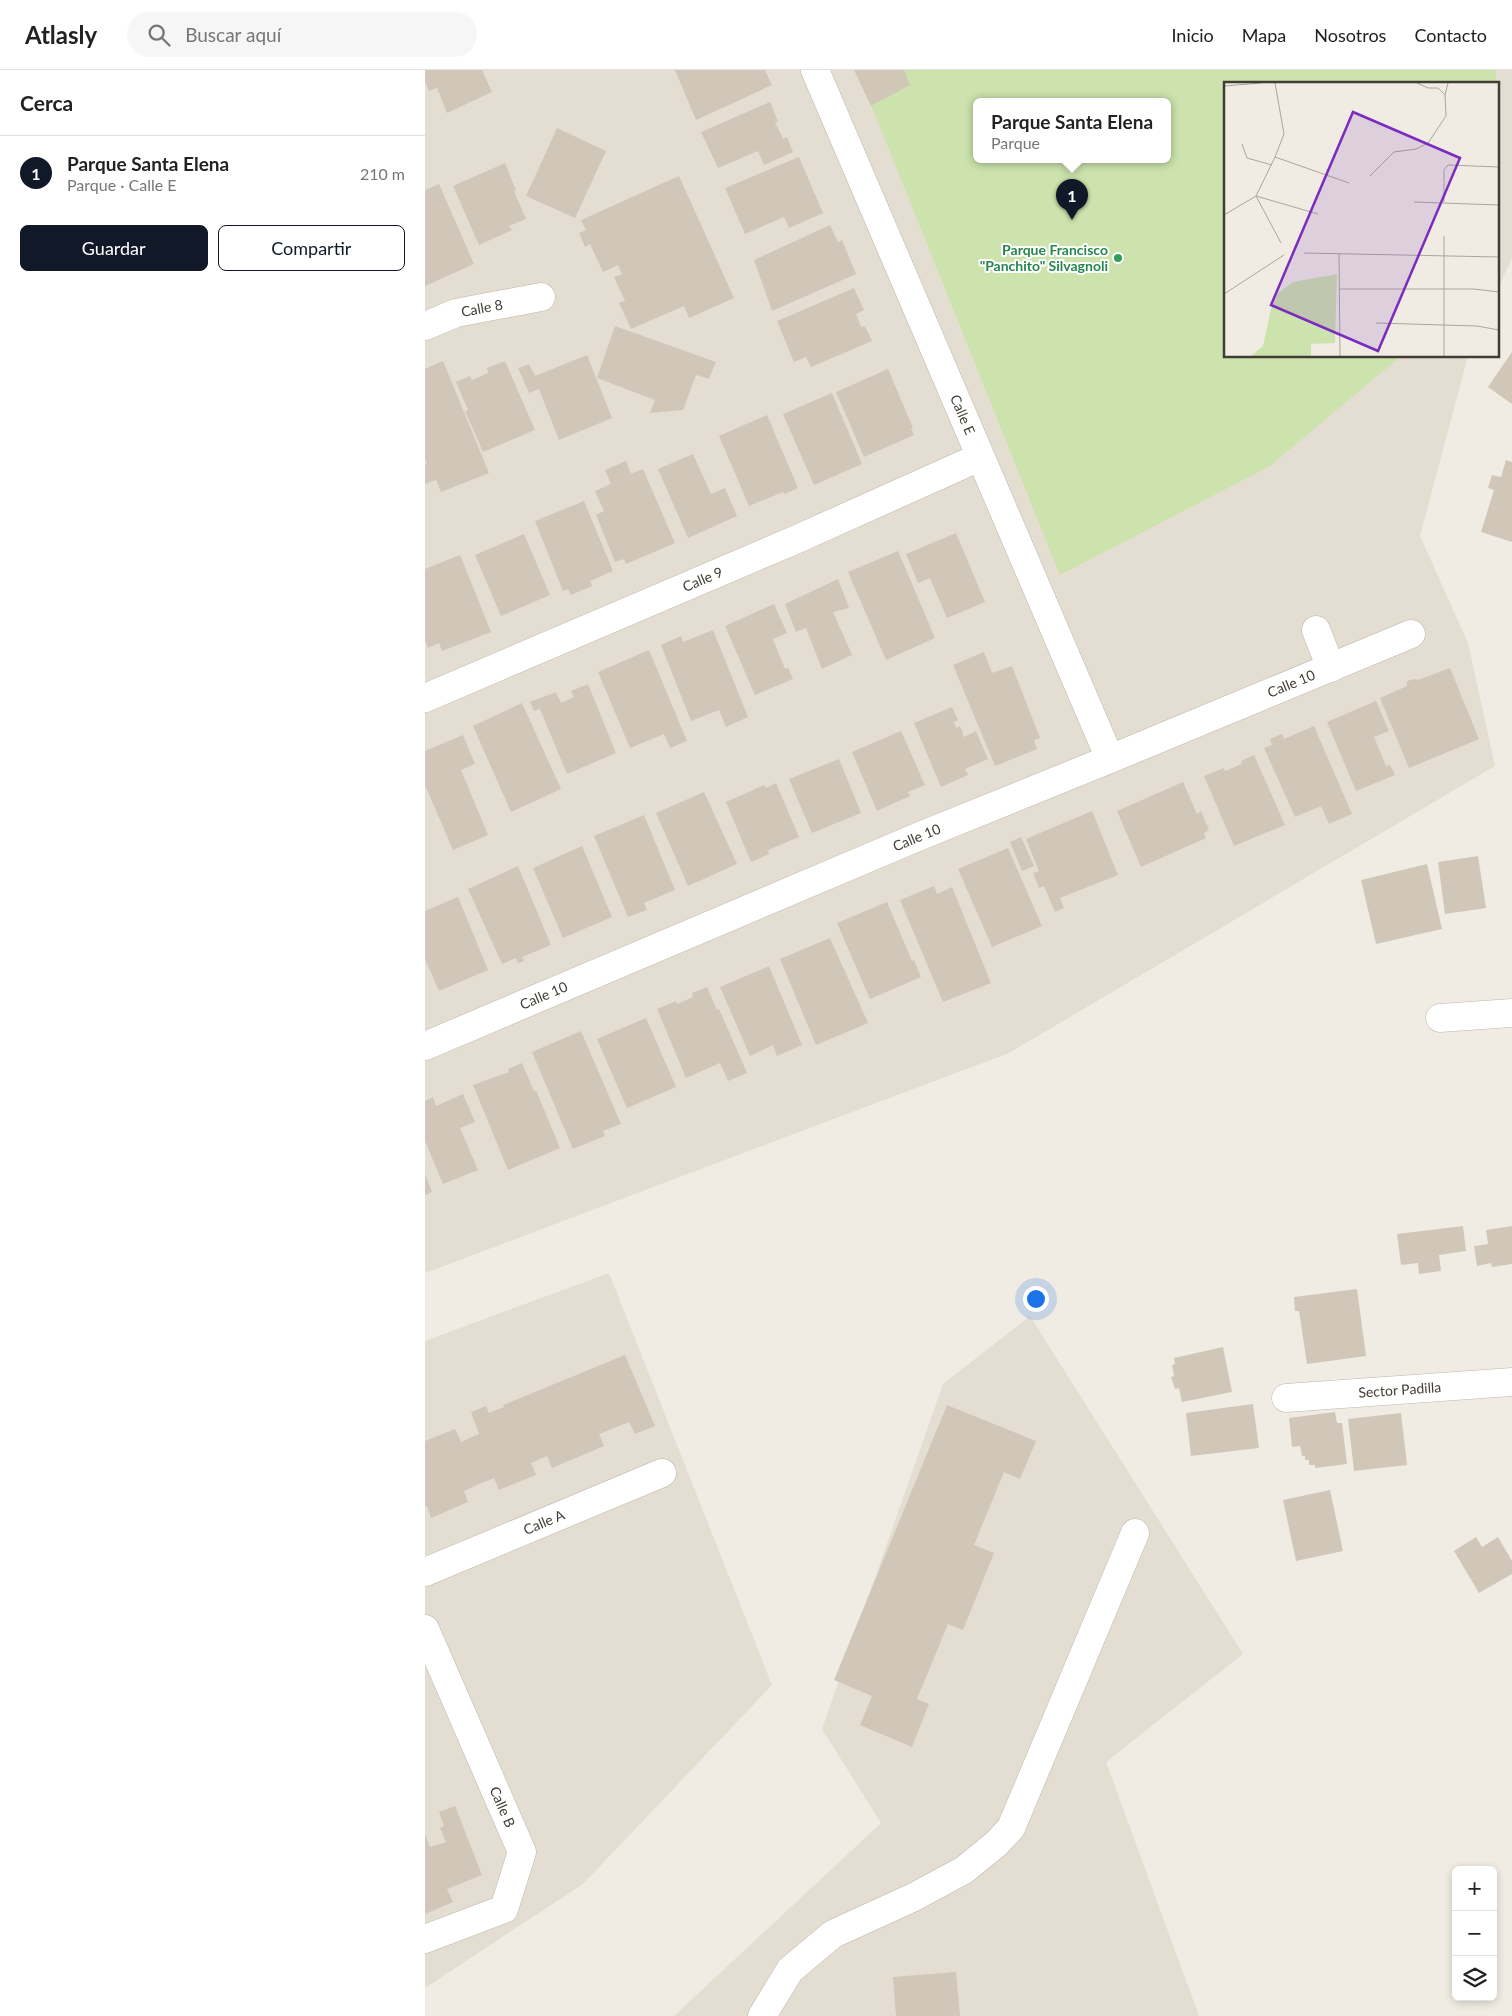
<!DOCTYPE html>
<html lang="es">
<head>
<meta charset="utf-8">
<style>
	body { margin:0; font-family:Lato,sans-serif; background:#f6f6f6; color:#222 }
	.controls { position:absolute; right:15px; bottom:15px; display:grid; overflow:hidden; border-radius:8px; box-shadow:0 2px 8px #0003 }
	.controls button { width:45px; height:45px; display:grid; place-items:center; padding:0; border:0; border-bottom:1px solid #e0e0e0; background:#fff; color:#222; font:25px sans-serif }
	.you { position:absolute; left:610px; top:1228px; width:18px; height:18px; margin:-12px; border:4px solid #fff; border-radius:50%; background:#1a73e8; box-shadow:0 0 0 8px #1a73e833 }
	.badge { display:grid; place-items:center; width:32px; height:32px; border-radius:50%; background:#111827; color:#fff; font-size:16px; font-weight:700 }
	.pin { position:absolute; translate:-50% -41px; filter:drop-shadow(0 1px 2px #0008) }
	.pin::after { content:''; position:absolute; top:26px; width:18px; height:15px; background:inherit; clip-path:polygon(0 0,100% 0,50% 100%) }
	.popup { position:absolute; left:548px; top:28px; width:198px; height:65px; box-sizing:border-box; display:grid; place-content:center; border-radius:8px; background:#fff; filter:drop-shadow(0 1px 4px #0005); font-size:16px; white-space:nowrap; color:#767676 }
	.popup b { font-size:19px; color:#222 }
	.popup::after { content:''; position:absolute; left:50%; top:100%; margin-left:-10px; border:10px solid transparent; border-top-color:#fff }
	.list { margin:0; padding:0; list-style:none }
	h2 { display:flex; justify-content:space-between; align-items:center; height:65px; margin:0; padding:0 20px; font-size:21px }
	h2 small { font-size:16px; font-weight:400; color:#767676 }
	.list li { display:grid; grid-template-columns:32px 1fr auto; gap:15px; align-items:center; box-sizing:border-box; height:75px; padding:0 20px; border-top:1px solid #e0e0e0 }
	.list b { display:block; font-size:19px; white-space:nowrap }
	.list p { margin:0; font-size:16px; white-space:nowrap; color:#767676 }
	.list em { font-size:16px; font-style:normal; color:#767676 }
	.actions { display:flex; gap:10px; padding:15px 20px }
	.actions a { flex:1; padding:11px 0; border:1px solid #111827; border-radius:8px; text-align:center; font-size:18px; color:#111827 }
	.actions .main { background:#111827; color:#fff }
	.icon { flex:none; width:28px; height:28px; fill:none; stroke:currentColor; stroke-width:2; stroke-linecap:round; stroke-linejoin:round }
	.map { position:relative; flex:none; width:1087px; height:1946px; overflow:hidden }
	header { display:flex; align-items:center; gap:30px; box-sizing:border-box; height:70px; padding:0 25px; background:#fff; border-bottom:1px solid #e0e0e0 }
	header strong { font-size:24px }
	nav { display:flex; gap:28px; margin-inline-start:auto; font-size:18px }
	.search { width:350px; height:45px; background:#f6f6f6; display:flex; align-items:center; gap:12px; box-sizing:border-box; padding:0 18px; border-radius:28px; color:#767676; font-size:19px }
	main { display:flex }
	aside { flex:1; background:#fff }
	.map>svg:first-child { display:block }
</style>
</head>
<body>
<header>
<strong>Atlasly</strong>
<div class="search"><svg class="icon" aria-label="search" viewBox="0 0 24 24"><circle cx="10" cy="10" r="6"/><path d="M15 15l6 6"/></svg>Buscar aquí</div>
<nav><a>Inicio</a><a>Mapa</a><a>Nosotros</a><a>Contacto</a></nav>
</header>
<main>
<aside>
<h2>Cerca<small></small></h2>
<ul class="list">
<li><span class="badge">1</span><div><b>Parque Santa Elena</b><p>Parque · Calle E</p></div><em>210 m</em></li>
</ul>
<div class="actions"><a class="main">Guardar</a><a>Compartir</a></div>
</aside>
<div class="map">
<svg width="1087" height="1946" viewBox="0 0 1087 1946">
	<rect width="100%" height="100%" fill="#f0ece3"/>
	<g fill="#e4ddd1" fill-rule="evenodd">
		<path d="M0 0H1087V188L1073 219V14H801V286H1043L995 466 1043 573 1070 696 584 983 0 1203ZM552 31H742V89H552Z"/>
		<polygon points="184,1203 347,1615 158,1814 0,1918 0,1271"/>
		<polygon points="605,1246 818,1584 681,1692 774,1946 249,1946 456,1753 397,1659 518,1314"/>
	</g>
	<path fill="#cce3ad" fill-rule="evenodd" d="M432 0H1071V14H801V286H976L845 396 635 505ZM552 31H742V89H552Z"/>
	<g fill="#d1c7b9">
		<polygon points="0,0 57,0 67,22 22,43 12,18 4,21 0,11"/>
		<polygon points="250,0 340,0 347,15 271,50"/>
		<polygon points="429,0 479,0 485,15 446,36"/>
		<polygon points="345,32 353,51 350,52 358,69 362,67 368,82 339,95 333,81 293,98 276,62"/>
		<polygon points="132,58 181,81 150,148 101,126"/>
		<polygon points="374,87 398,143 364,158 359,147 320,164 300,118"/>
		<polygon points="80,93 91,120 89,121 101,149 84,156 87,160 54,175 28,116"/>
		<polygon points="254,106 309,228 264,248 259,236 206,259 194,233 200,231 189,207 197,204 193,195 178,202 165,174 160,177 154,163 161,160 156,150"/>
		<polygon points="14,114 49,194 0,216 0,120"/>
		<polygon points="405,155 413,172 417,170 431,204 347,241 329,190"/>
		<polygon points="429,218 439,240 431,244 436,257 440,256 447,271 386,297 381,287 369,292 352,251"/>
		<polygon points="190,256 291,292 284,309 271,305 258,340 225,343 230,330 172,308"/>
		<polygon points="1087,282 1087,334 1063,317"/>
		<polygon points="162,285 187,348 134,370 114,319 104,323 93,298 104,294 110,306"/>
		<polygon points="18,291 64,403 16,422 11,410 0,414 0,394 2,393 0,389 0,299"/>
		<polygon points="80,291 110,360 58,382 40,341 43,340 31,312 45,306 47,310 63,303 62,298"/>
		<polygon points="463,299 488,358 486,359 489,365 439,387 411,322"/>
		<polygon points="407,323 437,394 389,415 358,344"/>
		<polygon points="342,345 373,418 360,424 358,422 324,436 294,366"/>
		<polygon points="268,384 286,424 300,418 312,446 263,468 233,399"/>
		<polygon points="1081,390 1087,392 1087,472 1056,462 1069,420 1063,418 1067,405 1076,407"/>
		<polygon points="201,391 206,404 218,399 250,473 201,494 199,489 190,492 171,445 179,441 170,421 186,414 180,400"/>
		<polygon points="159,431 188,501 165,511 167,516 146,525 143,519 138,521 110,451"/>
		<polygon points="531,463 560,532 522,548 505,508 493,513 481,484"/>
		<polygon points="99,464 125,525 76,546 50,485"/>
		<polygon points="473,481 510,568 461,590 423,502"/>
		<polygon points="35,485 66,562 17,581 14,573 3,578 0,570 0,499"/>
		<polygon points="413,509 424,538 408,542 427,585 397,599 381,558 371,562 360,534"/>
		<polygon points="349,534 362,563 348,569 360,599 363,598 368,609 330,625 300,556"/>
		<polygon points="288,560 323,647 301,657 294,640 266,651 236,575 256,566 258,572"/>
		<polygon points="224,580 262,671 245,678 239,664 205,678 173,602"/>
		<polygon points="559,582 567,603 587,596 615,668 609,670 612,679 570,696 528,595"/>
		<polygon points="1025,598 1054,669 984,698 955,628 982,616 982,611 990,609 993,610"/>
		<polygon points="163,614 191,683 142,704 115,639 109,641 105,632 131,622 136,633 149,627 146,621"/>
		<polygon points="951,631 964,661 949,667 961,696 965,695 970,705 931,721 902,652"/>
		<polygon points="97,633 136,719 86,742 48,656"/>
		<polygon points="527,637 533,650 529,652 531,658 535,656 539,667 551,661 563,689 540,699 543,705 516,717 489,653"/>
		<polygon points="889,656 927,744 904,754 896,736 870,747 839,678 847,675 845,669 857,664 859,669"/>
		<polygon points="476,661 500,715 483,722 485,726 452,741 427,682"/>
		<polygon points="38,665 50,694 36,700 63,765 28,780 0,715 0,681"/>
		<polygon points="829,685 860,755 809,776 779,706 799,698 800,701 817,694 816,691"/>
		<polygon points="414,689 436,743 387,763 364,709"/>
		<polygon points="758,712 772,744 776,741 784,760 779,763 781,768 716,797 692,741"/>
		<polygon points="351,713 374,767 343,780 344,784 326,792 301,732 339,715 341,718"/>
		<polygon points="279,722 312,794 263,816 231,743"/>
		<polygon points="667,741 693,805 635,828 639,838 630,842 619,816 614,818 608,803 614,801 601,769"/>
		<polygon points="219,745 250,820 219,833 222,840 203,847 169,766"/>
		<polygon points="596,767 609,796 597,801 585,772"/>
		<polygon points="157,776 187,847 138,868 108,798"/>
		<polygon points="583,778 617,856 567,877 533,799"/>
		<polygon points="1053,786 1061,838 1020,844 1013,792"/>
		<polygon points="1002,794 1017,859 951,874 936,810"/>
		<polygon points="93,796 126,875 97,887 99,891 93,893 91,888 77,894 43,819"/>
		<polygon points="509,816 512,824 527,817 566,913 518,932 475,830"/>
		<polygon points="33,827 63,900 14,921 0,889 0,841"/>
		<polygon points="462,832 487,891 489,890 496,907 445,929 412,853"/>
		<polygon points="405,868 443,953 391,975 355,889"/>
		<polygon points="344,896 377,975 352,986 348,975 325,986 295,917"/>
		<polygon points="282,917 292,940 294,939 322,1003 303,1011 295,993 261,1008 232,939 251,931 252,934 268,927 267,923"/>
		<polygon points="221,948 251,1017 202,1038 172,969"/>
		<polygon points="156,961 196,1054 178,1061 180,1066 148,1079 107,982"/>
		<polygon points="97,993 109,1021 111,1020 135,1078 83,1100 48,1015 84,1002 83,999"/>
		<polygon points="38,1024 50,1052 35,1058 53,1100 18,1114 0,1071 0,1031 8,1027 11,1036"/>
		<polygon points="0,1104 7,1122 0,1125"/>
		<polygon points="1038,1156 1041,1181 1014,1185 1016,1201 994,1204 993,1193 976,1195 972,1164"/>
		<polygon points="1087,1156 1087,1194 1067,1197 1066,1193 1052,1196 1049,1176 1063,1174 1061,1160"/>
		<polygon points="932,1219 941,1286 882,1294 874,1241 870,1241 869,1227"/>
		<polygon points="798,1277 807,1322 757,1332 754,1318 750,1319 746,1307 749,1306 747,1295 750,1294 749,1288"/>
		<polygon points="200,1285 230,1356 210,1364 204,1352 174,1364 179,1376 127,1398 122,1386 106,1393 111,1405 74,1420 69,1408 54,1414 39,1421 43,1432 6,1448 2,1436 0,1437 0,1371 30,1359 36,1372 54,1364 46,1342 61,1336 64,1343 79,1337 78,1335"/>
		<polygon points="828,1334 834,1378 766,1386 761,1343"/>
		<polygon points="522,1335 611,1371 595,1409 579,1402 549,1475 569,1483 538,1560 523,1554 492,1629 504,1634 487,1677 435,1655 447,1626 409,1610"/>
		<polygon points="910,1342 912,1353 917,1353 922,1394 890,1398 890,1395 884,1395 884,1390 880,1390 880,1386 877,1386 875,1376 867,1377 864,1348"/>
		<polygon points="976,1343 982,1395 929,1401 923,1349"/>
		<polygon points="905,1420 918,1481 871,1491 858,1430"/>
		<polygon points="1051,1467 1057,1477 1073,1467 1087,1491 1087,1504 1054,1523 1029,1481"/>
		<polygon points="30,1736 57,1805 22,1819 28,1832 0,1844 0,1764 5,1777 21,1772 15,1758 19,1756 14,1742"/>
		<polygon points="531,1902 535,1946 471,1946 468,1907"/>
	</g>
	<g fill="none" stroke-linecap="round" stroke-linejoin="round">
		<defs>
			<g id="street">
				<path id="s1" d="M390 0 685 689"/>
				<path id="s2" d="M0 256 31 243 116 227"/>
				<polyline points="891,560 906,598"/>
				<path id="s3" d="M0 628 370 470 555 387"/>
				<polyline points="1015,948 1087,943"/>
				<path id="s4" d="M0 976 495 766 685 689 986 564"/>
				<path id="s5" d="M861 1328 1087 1312"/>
				<path id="s6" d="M0 1502 237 1403"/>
				<path id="s7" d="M0 1559 97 1782 79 1839 0 1869"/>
				<polyline points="337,1946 365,1900 408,1864 489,1827 539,1800 571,1774 586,1758 710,1463"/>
			</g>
		</defs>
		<use href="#street" stroke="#beb6a9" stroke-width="29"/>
		<use href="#street" stroke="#fff" stroke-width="28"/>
	</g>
	<circle fill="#2e9e5b" stroke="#fff" stroke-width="2" cx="693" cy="188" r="5"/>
	<g text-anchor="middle" stroke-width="4" stroke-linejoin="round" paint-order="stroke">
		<g font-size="14" font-weight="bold" fill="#27864d" stroke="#fff" text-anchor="end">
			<text x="683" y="185">Parque Francisco<tspan x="683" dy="16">"Panchito" Silvagnoli</tspan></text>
		</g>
		<g font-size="14" fill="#413c34" stroke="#fff">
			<text dy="5" stroke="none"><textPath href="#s2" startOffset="60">Calle 8</textPath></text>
			<text dy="5" stroke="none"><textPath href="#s1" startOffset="375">Calle E</textPath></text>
			<text dy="5" stroke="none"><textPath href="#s3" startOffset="302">Calle 9</textPath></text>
			<text dy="5" stroke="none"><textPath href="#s4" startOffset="939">Calle 10</textPath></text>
			<text dy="5" stroke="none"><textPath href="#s4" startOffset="534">Calle 10</textPath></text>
			<text dy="5" stroke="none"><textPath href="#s4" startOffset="129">Calle 10</textPath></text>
			<text dy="5" stroke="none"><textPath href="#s5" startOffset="114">Sector Padilla</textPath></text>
			<text dy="5" stroke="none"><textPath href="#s6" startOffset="129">Calle A</textPath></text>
			<text dy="5" stroke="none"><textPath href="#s7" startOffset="194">Calle B</textPath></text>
		</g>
	</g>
	<g transform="translate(799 12)">
		<rect width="275" height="275" fill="#f0ece3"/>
		<path d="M113 192 111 261 87 262V274H27L39 264 47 227 54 211 69 200Z" fill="#cce3ad"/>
		<path fill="none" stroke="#aaa69d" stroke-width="1" d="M193 1 204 6H214L221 13M0 4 37 1M18 62 23 76 48 83M51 75 125 101M146 94 170 70 192 67 204 61 222 34 221 13 224 1M32 114 94 132M32 114 57 161M190 120 275 123M220 120V88L224 83 275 85M0 133 32 114 51 75 60 52 51 1M220 154V274M80 171 275 175M115 172 116 274M116 207H250L275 210M0 212 60 173M152 241 253 244 275 248"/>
		<path fill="#7b2cbf" fill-opacity="0.15" stroke="#7b2cbf" stroke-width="2.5" d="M129 30 236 76 154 269 47 223Z"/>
		<rect width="275" height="275" fill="none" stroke="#413c34" stroke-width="2.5"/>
	</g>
</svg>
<div class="controls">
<button>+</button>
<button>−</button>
<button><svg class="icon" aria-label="layers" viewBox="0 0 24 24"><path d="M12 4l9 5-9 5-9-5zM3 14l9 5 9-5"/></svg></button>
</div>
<div class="you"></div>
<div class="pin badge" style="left:647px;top:150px">1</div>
<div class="popup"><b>Parque Santa Elena</b>Parque</div>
</div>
</main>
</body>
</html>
